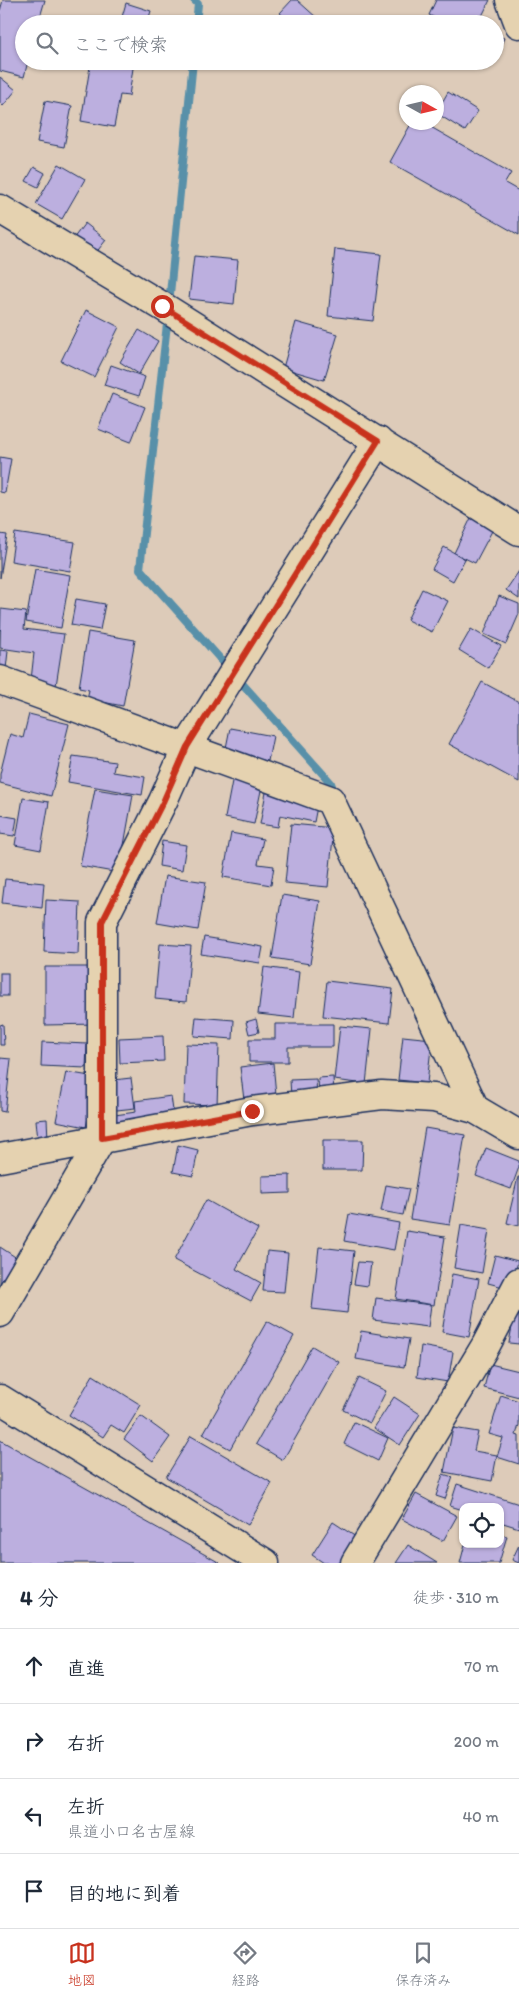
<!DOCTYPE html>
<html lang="ja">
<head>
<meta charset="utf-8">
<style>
	body { margin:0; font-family:Itim,"Klee One",sans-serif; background:#f2f2f3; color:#1f2937 }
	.controls { position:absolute; right:15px; bottom:15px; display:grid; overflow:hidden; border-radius:10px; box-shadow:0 1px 4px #0004 }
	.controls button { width:45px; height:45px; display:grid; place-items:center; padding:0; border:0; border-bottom:1px solid #e0e1e3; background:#fff; color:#1f2937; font:25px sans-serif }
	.compass { position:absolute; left:399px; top:85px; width:45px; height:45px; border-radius:50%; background:#fff; box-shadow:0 1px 4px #0004; rotate:98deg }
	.stop { position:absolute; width:15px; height:15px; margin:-11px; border:4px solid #c8321e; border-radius:50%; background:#fff }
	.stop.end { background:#c8321e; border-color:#fff; box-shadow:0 1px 5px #0008 }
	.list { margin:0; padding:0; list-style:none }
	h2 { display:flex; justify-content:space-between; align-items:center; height:65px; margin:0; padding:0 20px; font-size:21px }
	h2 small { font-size:16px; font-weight:400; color:#747a83 }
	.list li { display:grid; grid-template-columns:32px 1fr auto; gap:15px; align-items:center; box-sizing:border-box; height:75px; padding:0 20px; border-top:1px solid #e0e1e3 }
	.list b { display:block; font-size:19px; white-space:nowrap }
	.list p { margin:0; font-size:16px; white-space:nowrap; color:#747a83 }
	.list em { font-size:16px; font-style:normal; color:#747a83 }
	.icon { flex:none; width:28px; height:28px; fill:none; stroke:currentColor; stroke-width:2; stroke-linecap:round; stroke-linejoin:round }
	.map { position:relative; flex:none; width:519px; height:1563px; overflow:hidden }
	.search { position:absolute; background:#fff; box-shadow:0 1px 4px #0004; left:15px; right:15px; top:15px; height:55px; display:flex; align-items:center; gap:12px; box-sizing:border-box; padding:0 18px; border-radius:28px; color:#747a83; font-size:19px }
	.sheet { height:365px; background:#fff }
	nav { display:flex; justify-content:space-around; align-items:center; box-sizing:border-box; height:70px; border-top:1px solid #e0e1e3; background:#fff; font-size:14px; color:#747a83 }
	nav a { display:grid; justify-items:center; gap:2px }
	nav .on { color:#c8321e }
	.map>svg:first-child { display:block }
</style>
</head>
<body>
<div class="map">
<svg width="519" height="1563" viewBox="0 0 519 1563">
	<rect width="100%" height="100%" fill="#ddcbb9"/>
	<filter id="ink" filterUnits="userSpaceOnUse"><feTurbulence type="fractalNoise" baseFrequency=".02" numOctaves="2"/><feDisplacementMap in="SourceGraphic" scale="10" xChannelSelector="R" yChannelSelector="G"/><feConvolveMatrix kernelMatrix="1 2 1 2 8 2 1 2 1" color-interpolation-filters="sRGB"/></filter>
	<g filter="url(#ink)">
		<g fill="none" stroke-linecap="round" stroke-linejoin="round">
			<g stroke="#5890a9" stroke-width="8">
				<polyline points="194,0 198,4 196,24"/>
				<polyline points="169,304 193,61"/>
				<polyline points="168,315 140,569 331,783 335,794"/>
			</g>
		</g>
		<g fill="#bcafdf" stroke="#1b2f5e">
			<polygon points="3,0 45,0 38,24 24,24 24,61 28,61 24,77 0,71 0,11"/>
			<polygon points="292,0 297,0 317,18 311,24 292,24 280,13"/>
			<polygon points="436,0 490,0 478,24 447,24 429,15"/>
			<polygon points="126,3 151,11 147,24 120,24"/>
			<polygon points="495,34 504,38 499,49 495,47"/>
			<polygon points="91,61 134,61 129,96 120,95 114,127 81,121"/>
			<polygon points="0,77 16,90 3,106 0,103"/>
			<polygon points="448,92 478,111 465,131 436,113"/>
			<polygon points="45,101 72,106 64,147 37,142"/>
			<polygon points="412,122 422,122 511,173 505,183 519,191 519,235 390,162"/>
			<polygon points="59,164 85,179 62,219 36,204"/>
			<polygon points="34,167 45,173 38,187 26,181"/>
			<polygon points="85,223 106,240 91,259 70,243"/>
			<polygon points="335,249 381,254 373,321 328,316"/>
			<polygon points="194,256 238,260 234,304 189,299"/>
			<polygon points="86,310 119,327 94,377 61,361"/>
			<polygon points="296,322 338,334 324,380 283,368"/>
			<polygon points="139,330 158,341 139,374 120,362"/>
			<polygon points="111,365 145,377 139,396 104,385"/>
			<polygon points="112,394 145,407 131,442 98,429"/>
			<polygon points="0,457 11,459 5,493 0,492"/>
			<polygon points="471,518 493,529 475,563 454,553"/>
			<polygon points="15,533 75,542 70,571 11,561"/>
			<polygon points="0,534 7,535 0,578"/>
			<polygon points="444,547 465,559 453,581 432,569"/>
			<polygon points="35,569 70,575 61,628 26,622"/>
			<polygon points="519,571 519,599 506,590"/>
			<polygon points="422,589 448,601 432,632 407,620"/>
			<polygon points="499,596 519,604 519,614 506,644 484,634"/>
			<polygon points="76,599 105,604 100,630 71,625"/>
			<polygon points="1,609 26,612 24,629 64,634 55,692 30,689 34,653 0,648"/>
			<polygon points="471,629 501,646 488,668 459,650"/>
			<polygon points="88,632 135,640 123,706 87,699 89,690 79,688"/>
			<polygon points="0,650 8,651 6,669 0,668"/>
			<polygon points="482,682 519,702 519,782 449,744"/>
			<polygon points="29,714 69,724 51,796 0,783 0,774 10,734 23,738"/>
			<polygon points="230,728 273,736 268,761 225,753"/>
			<polygon points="73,756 115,762 113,772 145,777 142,795 68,782"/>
			<polygon points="233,776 263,781 254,824 225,818"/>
			<polygon points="267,787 319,796 314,822 280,815 278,827 260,824"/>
			<polygon points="95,789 133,795 119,873 80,866"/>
			<polygon points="23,798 49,802 41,850 15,845"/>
			<polygon points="0,815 17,818 14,836 0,834"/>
			<polygon points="291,824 334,828 328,887 285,883"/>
			<polygon points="231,833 263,839 258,864 274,866 271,885 223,877"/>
			<polygon points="162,841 186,845 182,870 159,866"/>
			<polygon points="165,876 206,882 198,930 157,923"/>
			<polygon points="5,879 44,883 42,908 2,903"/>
			<polygon points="282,895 320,901 310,964 272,958"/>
			<polygon points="46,900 80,902 78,954 44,952"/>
			<polygon points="204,937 263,947 260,963 201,954"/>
			<polygon points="160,944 191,946 186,1002 155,999"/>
			<polygon points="45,967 97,967 97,1024 45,1025"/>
			<polygon points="264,967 299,972 294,1018 258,1014"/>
			<rect x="0" y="973" width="8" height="23"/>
			<polygon points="327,981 393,989 389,1023 323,1016"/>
			<polygon points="196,1017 234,1020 233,1039 194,1036"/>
			<polygon points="256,1019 259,1032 249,1034 246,1022"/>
			<polygon points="3,1024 4,1045 0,1045 0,1025"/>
			<polygon points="275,1024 333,1024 333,1047 288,1047 288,1062 249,1062 249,1039 275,1039"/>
			<polygon points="340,1026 372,1029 366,1084 334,1080"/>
			<polygon points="163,1036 164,1061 120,1063 119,1038"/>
			<polygon points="403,1036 432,1039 427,1083 398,1080"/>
			<polygon points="42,1042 87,1044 86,1068 41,1066"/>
			<polygon points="186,1044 219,1045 217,1105 184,1104"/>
			<polygon points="0,1058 11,1059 5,1112 0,1111"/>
			<polygon points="273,1063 276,1095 244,1100 240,1067"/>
			<polygon points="66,1072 96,1077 86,1127 56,1121"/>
			<polygon points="333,1077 334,1094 319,1095 318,1078"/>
			<polygon points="131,1078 135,1108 108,1111 105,1081"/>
			<polygon points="316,1079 317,1097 291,1097 290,1080"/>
			<polygon points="171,1096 174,1118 116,1125 115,1115 136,1112 135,1101"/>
			<polygon points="47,1119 48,1139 38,1140 36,1120"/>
			<polygon points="425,1128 465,1135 450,1225 410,1219"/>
			<polygon points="323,1140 363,1140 362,1170 323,1170"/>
			<polygon points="178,1145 198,1150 193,1176 173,1172"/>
			<polygon points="486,1148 519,1161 519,1167 511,1189 476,1176"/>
			<polygon points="290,1175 290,1193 262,1194 262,1176"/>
			<polygon points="518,1177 519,1177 519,1226 507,1223"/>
			<polygon points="386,1185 409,1189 403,1215 381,1211"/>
			<polygon points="206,1200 258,1229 236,1269 261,1283 251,1301 174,1260"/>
			<polygon points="349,1214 399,1223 394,1250 344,1241"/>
			<polygon points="461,1225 489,1230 482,1273 454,1268"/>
			<polygon points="407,1231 445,1237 434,1305 396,1299"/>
			<polygon points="0,1247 26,1264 0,1305"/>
			<polygon points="319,1247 354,1251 347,1313 312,1309"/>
			<polygon points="267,1251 288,1253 284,1292 263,1291"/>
			<polygon points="495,1255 518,1261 511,1289 488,1283"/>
			<polygon points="358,1262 371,1263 368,1286 354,1284"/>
			<polygon points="452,1274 479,1279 469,1337 442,1332"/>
			<polygon points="376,1298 431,1305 428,1327 373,1320"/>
			<polygon points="516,1304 519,1304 519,1344 509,1343"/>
			<polygon points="267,1321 294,1336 230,1449 203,1434"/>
			<polygon points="361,1331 409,1339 404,1367 356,1359"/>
			<polygon points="312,1346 339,1362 283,1460 256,1444"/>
			<polygon points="421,1346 453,1352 448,1382 417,1377"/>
			<polygon points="490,1364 519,1371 519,1397 484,1388"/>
			<polygon points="93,1375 141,1405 124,1433 111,1425 103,1437 69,1415"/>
			<polygon points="359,1378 386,1391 370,1423 343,1410"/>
			<polygon points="501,1395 519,1401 519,1425 516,1435 519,1436 519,1464 497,1457 503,1438 489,1434"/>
			<polygon points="394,1397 420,1414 400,1445 374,1428"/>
			<polygon points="141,1416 170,1437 153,1461 124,1439"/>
			<polygon points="354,1422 388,1438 378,1461 344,1444"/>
			<polygon points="453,1428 478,1432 474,1451 497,1455 492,1481 444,1472"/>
			<polygon points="191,1436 272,1483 248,1525 166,1477"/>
			<polygon points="0,1440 220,1563 0,1563"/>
			<polygon points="443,1474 453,1477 445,1499 436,1496"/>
			<polygon points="457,1484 519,1504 519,1528 500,1522 500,1507 463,1507 463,1510 450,1506"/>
			<polygon points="416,1494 457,1516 443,1541 402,1519"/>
			<polygon points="333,1522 356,1537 340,1563 324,1563 312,1555"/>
			<polygon points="500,1534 507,1536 499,1563 460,1563 465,1544 500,1544"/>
			<polygon points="408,1545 437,1563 396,1563"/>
			<polygon points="519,1545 519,1563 512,1560"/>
		</g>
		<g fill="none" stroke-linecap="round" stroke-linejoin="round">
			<defs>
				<g id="minor">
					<polyline points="510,0 519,24"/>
					<polyline points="0,209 162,306 519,531"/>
					<polyline points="0,680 330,800 475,1109"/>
					<polyline points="0,1313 102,1138 102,922 163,801 187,747 378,441"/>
					<polyline points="0,1399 265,1563"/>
					<polyline points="355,1563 486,1345 519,1282"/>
				</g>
				<polyline id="major" points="0,1158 252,1111 382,1095 434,1098 475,1109 519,1135"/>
			</defs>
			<use href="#minor" stroke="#1b2f5e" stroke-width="31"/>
			<use href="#major" stroke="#1b2f5e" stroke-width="31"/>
			<use href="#minor" stroke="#e5d2b0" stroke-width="28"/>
			<use href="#major" stroke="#e5d2b0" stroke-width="28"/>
		</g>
	</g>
	<g fill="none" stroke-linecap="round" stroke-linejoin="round" filter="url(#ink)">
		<polyline stroke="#c8321e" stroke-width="6" points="162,306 378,441 187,747 163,802 102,922 102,1138 252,1111"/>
	</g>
</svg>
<div class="controls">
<button><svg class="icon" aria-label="locate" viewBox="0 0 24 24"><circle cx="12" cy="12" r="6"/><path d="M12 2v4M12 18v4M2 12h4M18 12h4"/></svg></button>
</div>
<svg class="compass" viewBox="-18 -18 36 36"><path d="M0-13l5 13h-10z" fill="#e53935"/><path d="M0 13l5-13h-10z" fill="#747a83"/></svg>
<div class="stop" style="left:162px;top:306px"></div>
<div class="stop end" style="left:252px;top:1111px"></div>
<div class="search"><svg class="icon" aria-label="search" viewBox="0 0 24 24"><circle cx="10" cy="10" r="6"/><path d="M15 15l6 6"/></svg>ここで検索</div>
</div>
<section class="sheet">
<h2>4 分<small>徒歩 · 310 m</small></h2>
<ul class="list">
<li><svg class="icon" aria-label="ahead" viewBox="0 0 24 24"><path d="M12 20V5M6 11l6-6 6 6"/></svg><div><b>直進</b></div><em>70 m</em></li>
<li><svg class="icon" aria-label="right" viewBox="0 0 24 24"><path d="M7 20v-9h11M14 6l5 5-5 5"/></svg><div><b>右折</b></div><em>200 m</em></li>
<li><svg class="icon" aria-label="left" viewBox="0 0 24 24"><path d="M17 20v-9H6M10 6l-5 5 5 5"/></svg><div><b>左折</b><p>県道小口名古屋線</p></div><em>40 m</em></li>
<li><svg class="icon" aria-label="arrive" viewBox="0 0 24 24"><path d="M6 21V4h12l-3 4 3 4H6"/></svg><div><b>目的地に到着</b></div></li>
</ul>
</section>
<nav>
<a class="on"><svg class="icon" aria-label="map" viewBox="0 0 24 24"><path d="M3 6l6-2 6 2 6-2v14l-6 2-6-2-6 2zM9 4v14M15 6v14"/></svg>地図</a>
<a><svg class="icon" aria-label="directions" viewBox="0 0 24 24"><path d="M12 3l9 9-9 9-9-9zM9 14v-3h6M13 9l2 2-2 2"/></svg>経路</a>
<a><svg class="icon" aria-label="saved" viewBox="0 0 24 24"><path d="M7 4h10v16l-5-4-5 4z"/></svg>保存済み</a>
</nav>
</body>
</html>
